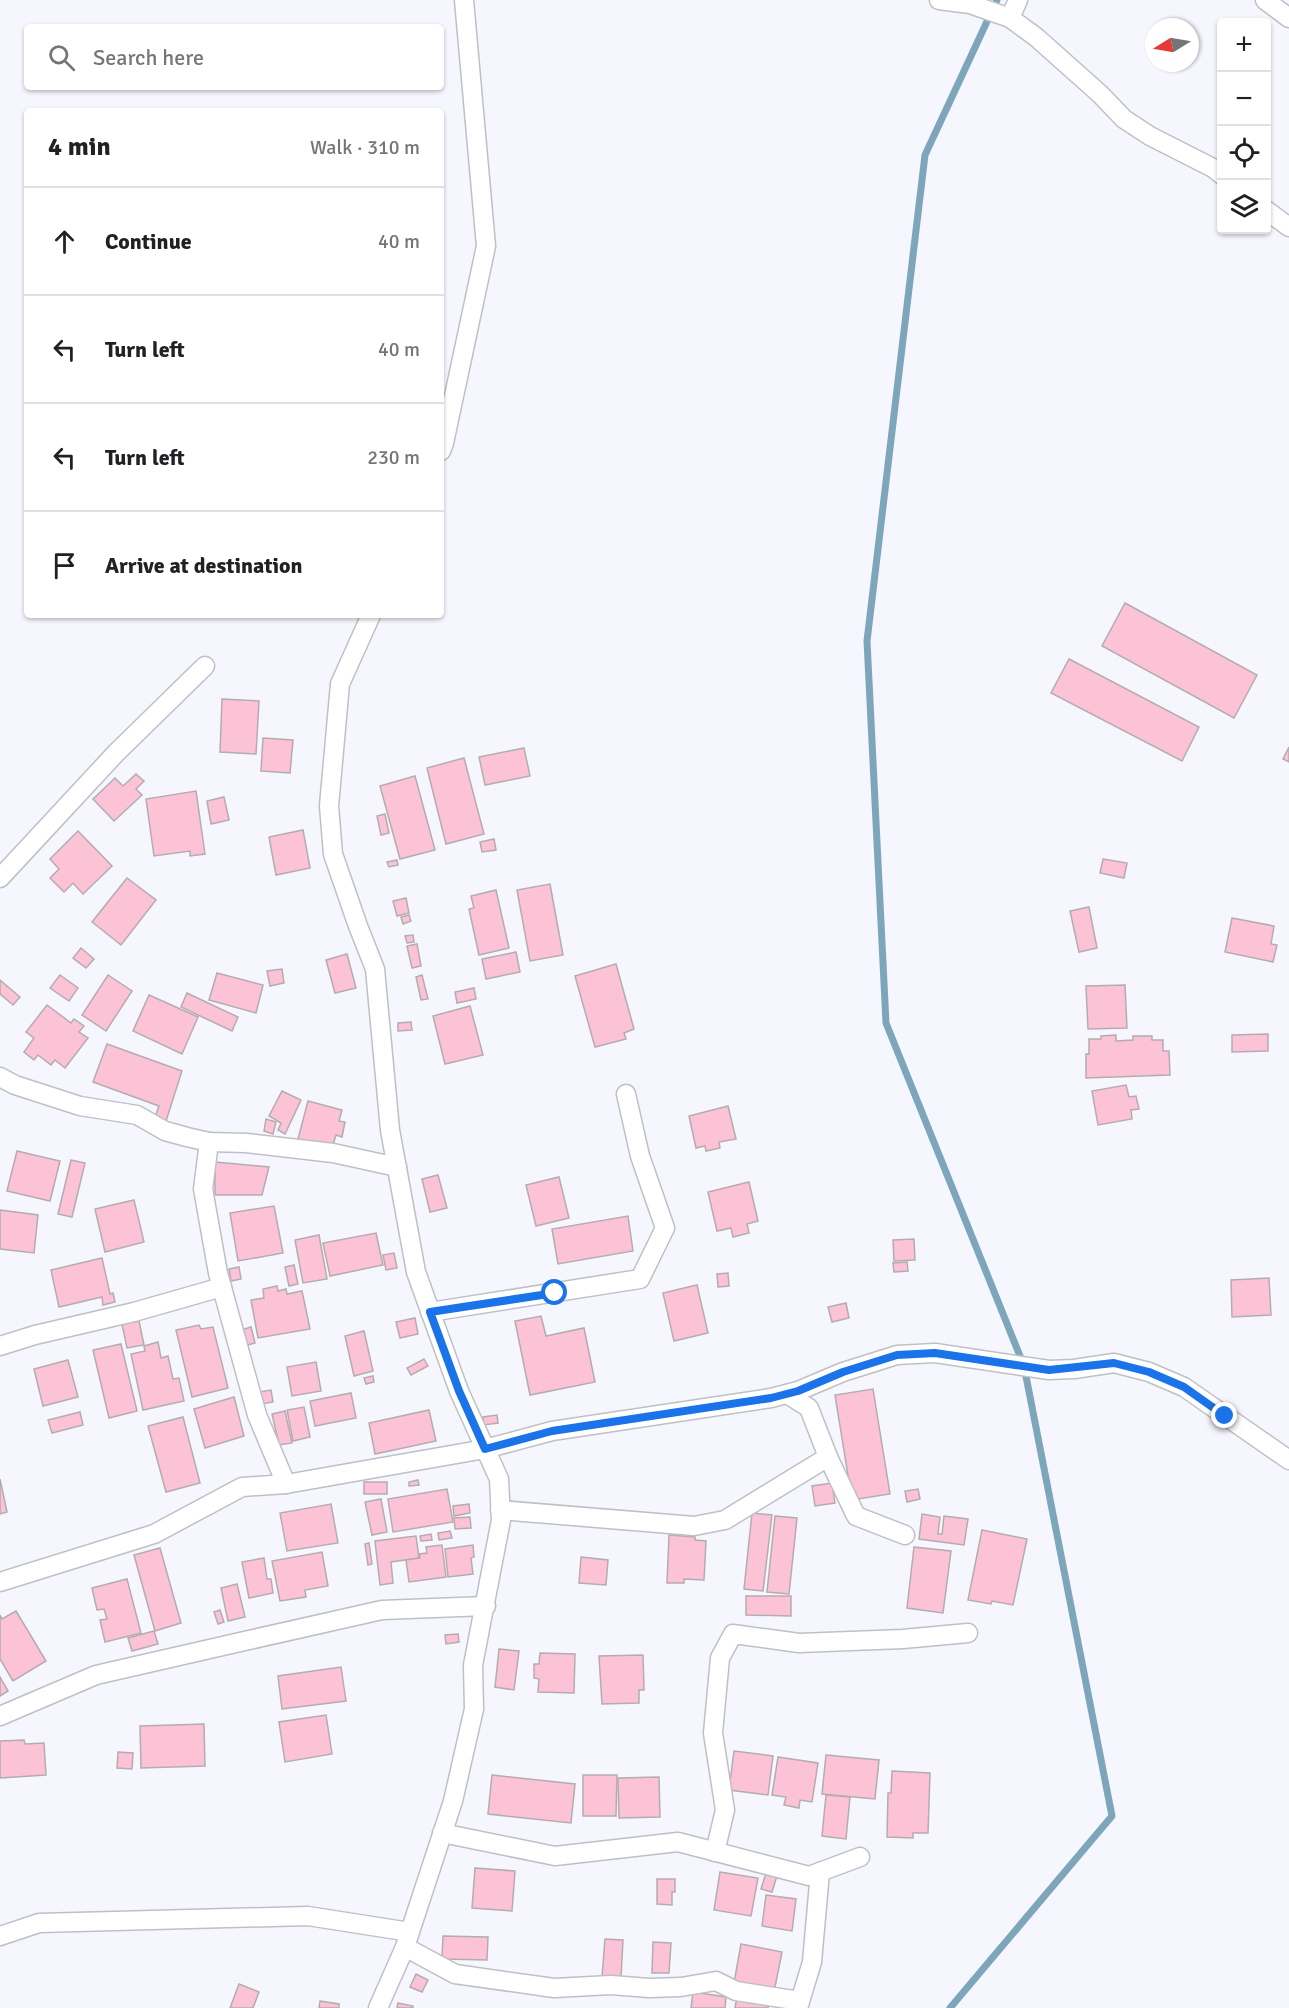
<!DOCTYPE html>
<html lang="en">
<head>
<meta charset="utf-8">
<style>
	body { margin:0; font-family:Signika,sans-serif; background:#f2f2f2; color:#202124 }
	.controls { position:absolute; right:18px; top:18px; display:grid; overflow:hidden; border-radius:6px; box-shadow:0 2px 4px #0004 }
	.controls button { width:54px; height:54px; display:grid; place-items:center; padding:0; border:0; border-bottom:2px solid #e0e0e0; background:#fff; color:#202124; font:30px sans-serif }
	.compass { position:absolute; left:1145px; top:18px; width:54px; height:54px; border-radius:50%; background:#fff; box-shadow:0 2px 4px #0004; rotate:259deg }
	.stop { position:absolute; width:18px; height:18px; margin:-14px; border:4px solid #1a73e8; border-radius:50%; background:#fff }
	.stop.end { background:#1a73e8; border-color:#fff; box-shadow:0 2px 6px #0008 }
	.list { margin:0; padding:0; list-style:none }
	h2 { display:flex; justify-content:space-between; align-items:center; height:78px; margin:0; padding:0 24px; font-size:26px }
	h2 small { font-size:20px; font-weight:400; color:#757577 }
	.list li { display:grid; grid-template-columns:39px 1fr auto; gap:18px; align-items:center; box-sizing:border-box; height:108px; padding:0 24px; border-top:2px solid #e0e0e0 }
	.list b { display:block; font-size:22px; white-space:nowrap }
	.list em { font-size:20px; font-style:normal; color:#757577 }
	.icon { flex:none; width:33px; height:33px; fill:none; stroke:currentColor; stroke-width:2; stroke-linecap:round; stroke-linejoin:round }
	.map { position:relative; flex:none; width:1289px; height:2008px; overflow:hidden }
	.search { position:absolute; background:#fff; box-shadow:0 2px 4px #0004; left:24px; top:24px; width:420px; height:66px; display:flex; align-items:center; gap:15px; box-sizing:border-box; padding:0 21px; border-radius:6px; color:#757577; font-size:22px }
	.panel { position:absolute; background:#fff; box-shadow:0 2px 4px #0004; left:24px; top:108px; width:420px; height:510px; border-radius:6px }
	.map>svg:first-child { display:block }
</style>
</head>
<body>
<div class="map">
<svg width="1289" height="2008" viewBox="0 0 1289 2008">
	<rect width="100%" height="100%" fill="#f5f6fe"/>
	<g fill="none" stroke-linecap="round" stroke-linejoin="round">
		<polyline stroke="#7ea6ba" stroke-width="7" points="950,2008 1112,1816 1024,1366 886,1023 867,641 925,155 997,0"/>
	</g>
	<g fill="#fcc2d6" stroke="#b5acaf" stroke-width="1.5">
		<polygon points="1125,603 1257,675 1234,718 1102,646"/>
		<polygon points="1069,659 1199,727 1182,761 1051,693"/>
		<polygon points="222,699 259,701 256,754 220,752"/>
		<polygon points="263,738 293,740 290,773 261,771"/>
		<polygon points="1289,747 1289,762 1283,759"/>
		<polygon points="524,748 530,776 485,785 479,757"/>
		<polygon points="464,758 484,834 446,844 427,768"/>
		<polygon points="136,774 144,781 136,789 142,795 114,821 93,799 115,778 123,786"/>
		<polygon points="415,776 435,850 400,859 380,786"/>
		<polygon points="196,791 205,854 190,856 190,851 154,856 146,799"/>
		<polygon points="224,797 229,820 211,824 207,801"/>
		<polygon points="385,814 389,833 381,835 377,816"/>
		<polygon points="303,830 310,868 276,875 269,837"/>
		<polygon points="78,831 112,866 83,894 73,883 64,892 50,878 59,869 50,859"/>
		<polygon points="494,839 496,850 482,852 480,842"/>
		<polygon points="1103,859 1127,863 1124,878 1100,873"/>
		<polygon points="397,860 398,865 389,867 387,862"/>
		<polygon points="127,878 156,900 121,945 92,922"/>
		<polygon points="550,884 563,955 530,961 517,890"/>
		<polygon points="496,890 509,948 479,955 469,909 474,908 471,896"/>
		<polygon points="406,898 409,913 397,916 393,901"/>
		<polygon points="1089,907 1097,948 1079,952 1070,911"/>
		<polygon points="409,915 411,921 403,924 401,917"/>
		<polygon points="1232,918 1274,926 1271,944 1277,945 1273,962 1225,952"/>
		<polygon points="413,935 414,942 407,943 405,936"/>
		<polygon points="417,944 421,966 412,968 407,946"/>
		<polygon points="81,948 94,959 86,968 73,958"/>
		<polygon points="516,952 520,972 486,979 482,959"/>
		<polygon points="347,954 356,988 335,993 326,960"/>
		<polygon points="616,964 634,1029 624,1033 626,1039 595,1047 575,976"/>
		<polygon points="282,969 284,983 270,986 267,971"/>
		<polygon points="217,973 263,985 256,1013 209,1000"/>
		<polygon points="60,975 78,988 69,1001 50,988"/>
		<polygon points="108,975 132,991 106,1031 82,1015"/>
		<polygon points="422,975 428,999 421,1000 416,977"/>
		<polygon points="0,980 20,997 13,1005 0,994"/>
		<polygon points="1125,985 1127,1028 1088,1029 1086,986"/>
		<polygon points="474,988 476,999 457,1003 455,992"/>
		<polygon points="187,993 238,1017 232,1031 181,1007"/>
		<polygon points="149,995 198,1017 182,1054 133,1031"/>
		<polygon points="47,1005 71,1023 74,1019 84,1026 79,1032 88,1038 65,1068 55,1060 51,1065 38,1055 34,1060 24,1052 34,1038 26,1032"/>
		<polygon points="470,1006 483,1055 445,1064 433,1016"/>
		<polygon points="411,1022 412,1030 398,1031 398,1023"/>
		<polygon points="1268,1034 1268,1051 1232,1052 1232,1035"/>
		<polygon points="1116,1035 1116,1041 1133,1040 1133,1036 1152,1036 1152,1040 1163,1040 1163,1051 1169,1051 1170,1075 1086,1078 1086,1054 1089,1054 1089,1039 1101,1039 1101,1036"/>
		<polygon points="107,1044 182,1071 166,1121 155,1117 159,1106 93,1082"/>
		<polygon points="1126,1085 1129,1097 1136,1096 1139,1109 1131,1110 1132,1119 1098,1125 1092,1091"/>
		<polygon points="282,1091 301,1100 285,1134 278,1130 281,1123 269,1116"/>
		<polygon points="308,1101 342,1110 339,1121 345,1122 342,1137 336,1135 332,1148 298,1139"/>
		<polygon points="728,1106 736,1139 719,1142 720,1148 706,1151 705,1146 696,1148 689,1116"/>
		<polygon points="266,1119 276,1122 273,1134 264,1131"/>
		<polygon points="17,1151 60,1161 50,1201 7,1191"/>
		<polygon points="71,1160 85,1163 72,1217 58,1214"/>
		<polygon points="215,1162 269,1167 262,1195 215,1195"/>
		<polygon points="438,1175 447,1208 430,1212 422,1179"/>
		<polygon points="559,1177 569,1218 536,1226 526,1185"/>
		<polygon points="749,1182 758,1221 747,1224 749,1233 733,1237 731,1228 717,1231 708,1192"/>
		<polygon points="134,1200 144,1242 105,1252 95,1209"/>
		<polygon points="274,1206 283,1253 238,1261 230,1213"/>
		<polygon points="0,1210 38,1215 34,1253 0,1249"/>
		<polygon points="628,1216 633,1251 558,1264 552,1229"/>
		<polygon points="376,1233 383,1265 330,1276 323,1243"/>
		<polygon points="319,1235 327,1279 303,1283 295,1240"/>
		<polygon points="914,1239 915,1260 894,1261 893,1240"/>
		<polygon points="394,1253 397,1268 386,1270 383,1255"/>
		<polygon points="102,1258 110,1294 113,1293 115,1302 103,1305 102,1297 59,1307 51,1270"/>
		<polygon points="907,1262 908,1271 894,1272 893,1263"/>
		<polygon points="294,1265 298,1284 289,1286 285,1267"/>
		<polygon points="239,1267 241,1279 231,1281 229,1269"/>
		<polygon points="728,1273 729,1286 718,1287 717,1274"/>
		<polygon points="1269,1278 1271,1315 1232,1317 1231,1280"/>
		<polygon points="697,1285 708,1333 674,1341 663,1293"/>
		<polygon points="277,1286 278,1291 286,1289 287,1294 302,1291 310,1329 258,1338 251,1300 264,1298 263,1289"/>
		<polygon points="846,1303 849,1318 832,1322 828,1307"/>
		<polygon points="541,1316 546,1336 584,1328 595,1382 530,1395 515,1321"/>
		<polygon points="415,1318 418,1334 400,1338 396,1322"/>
		<polygon points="139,1321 144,1345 127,1348 122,1324"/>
		<polygon points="199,1325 201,1329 213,1327 228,1388 192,1397 176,1330"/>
		<polygon points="251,1327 255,1343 244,1346 241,1330"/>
		<polygon points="364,1331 373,1371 354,1376 345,1336"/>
		<polygon points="158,1342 161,1358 168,1356 173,1379 179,1378 184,1401 143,1410 131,1354 145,1351 144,1346"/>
		<polygon points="121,1344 137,1411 109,1418 93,1350"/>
		<polygon points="424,1359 428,1366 411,1375 407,1368"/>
		<polygon points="68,1360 78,1397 43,1406 34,1369"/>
		<polygon points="316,1362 321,1391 292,1396 287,1367"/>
		<polygon points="373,1376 374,1382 366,1384 364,1378"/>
		<polygon points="873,1389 890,1494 852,1500 835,1395"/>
		<polygon points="271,1390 273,1402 262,1404 259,1392"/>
		<polygon points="351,1393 356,1418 315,1426 310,1401"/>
		<polygon points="234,1397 244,1436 205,1448 194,1409"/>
		<polygon points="304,1407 310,1437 293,1441 287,1410"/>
		<polygon points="429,1410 436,1441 375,1454 369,1423"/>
		<polygon points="285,1411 292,1443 279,1445 272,1414"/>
		<polygon points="80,1412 83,1425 52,1433 48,1420"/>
		<polygon points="497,1415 498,1423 483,1425 483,1417"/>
		<polygon points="183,1417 200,1483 166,1492 148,1426"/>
		<polygon points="0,1479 7,1512 0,1514"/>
		<polygon points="418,1480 419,1485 409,1486 409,1482"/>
		<rect x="364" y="1482" width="23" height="12"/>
		<polygon points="832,1483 835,1503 815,1506 812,1486"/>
		<polygon points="447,1489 453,1522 393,1532 388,1499"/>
		<polygon points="918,1489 920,1499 907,1502 905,1491"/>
		<polygon points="381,1499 387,1532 372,1535 365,1502"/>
		<polygon points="331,1504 338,1543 287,1551 280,1513"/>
		<polygon points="469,1504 470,1513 454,1516 453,1506"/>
		<polygon points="752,1513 772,1515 763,1591 744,1589"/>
		<polygon points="922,1514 940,1517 938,1534 942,1534 944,1516 968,1519 964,1545 919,1539"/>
		<polygon points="775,1516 797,1518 789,1594 767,1592"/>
		<polygon points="470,1517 471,1528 455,1529 454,1518"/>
		<polygon points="982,1530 1027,1539 1013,1605 992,1601 991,1604 968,1600"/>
		<polygon points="450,1531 452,1538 439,1540 438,1533"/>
		<polygon points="431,1534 432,1540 421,1541 420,1536"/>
		<polygon points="669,1535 695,1537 695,1540 706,1541 704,1580 684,1579 684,1583 667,1583"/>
		<polygon points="416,1536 419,1558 391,1562 393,1583 380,1585 375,1541"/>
		<polygon points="369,1543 372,1564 368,1565 365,1544"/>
		<polygon points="442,1545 446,1577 409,1582 406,1560 420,1558 419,1554 427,1553 426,1547"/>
		<polygon points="473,1545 474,1557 471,1558 473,1574 448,1577 445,1549"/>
		<polygon points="914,1547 951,1551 943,1613 907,1608"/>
		<polygon points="160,1548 181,1623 155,1631 134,1555"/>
		<polygon points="322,1552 328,1586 305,1590 306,1597 280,1601 272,1561"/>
		<polygon points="581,1557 608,1560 606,1585 579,1583"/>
		<polygon points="264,1558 267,1579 271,1579 273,1593 249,1598 242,1562"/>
		<polygon points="127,1579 141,1633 105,1642 100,1620 107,1619 104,1609 97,1610 92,1588"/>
		<polygon points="237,1584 245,1617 228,1621 221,1588"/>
		<polygon points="746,1596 791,1596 791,1616 746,1615"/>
		<polygon points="220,1610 224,1622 218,1624 214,1612"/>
		<polygon points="16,1611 46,1661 13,1681 0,1659 0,1615 2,1619"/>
		<polygon points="154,1631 158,1644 132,1651 128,1638"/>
		<polygon points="458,1634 459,1642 446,1644 445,1635"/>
		<polygon points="499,1649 519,1651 514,1690 495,1687"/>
		<polygon points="540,1653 575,1654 574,1693 538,1692 539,1679 534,1678 534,1664 539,1664"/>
		<polygon points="643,1655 644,1690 639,1690 639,1703 602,1704 599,1656"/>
		<polygon points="341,1667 346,1701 282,1709 278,1676"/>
		<polygon points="0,1677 8,1691 0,1696"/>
		<polygon points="326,1715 332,1754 285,1762 279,1722"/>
		<polygon points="204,1724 205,1766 141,1768 140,1726"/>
		<polygon points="24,1740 25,1744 44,1743 46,1775 0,1778 0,1741"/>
		<polygon points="734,1751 773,1756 768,1795 729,1790"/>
		<polygon points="118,1752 133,1753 132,1769 117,1768"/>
		<polygon points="826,1755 879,1760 875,1799 822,1794"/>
		<polygon points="778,1757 818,1763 812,1802 800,1800 799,1808 784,1805 786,1797 772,1795"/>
		<polygon points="892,1771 930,1773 928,1833 913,1833 913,1838 887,1837 888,1793 891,1793"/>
		<polygon points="492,1775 575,1784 571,1823 488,1814"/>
		<polygon points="583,1775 617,1775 616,1816 583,1816"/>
		<polygon points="659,1777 660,1817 619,1818 618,1778"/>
		<polygon points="826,1795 850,1797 846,1839 822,1836"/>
		<polygon points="475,1868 515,1871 512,1911 472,1908"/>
		<polygon points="720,1872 758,1878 751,1916 714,1910"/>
		<polygon points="766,1873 777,1876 772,1892 761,1889"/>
		<polygon points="657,1879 675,1879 675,1892 672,1892 672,1905 657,1904"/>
		<polygon points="766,1895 796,1899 792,1931 762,1926"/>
		<polygon points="443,1936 488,1937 487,1960 442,1959"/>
		<polygon points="605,1939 623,1940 621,1978 602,1977"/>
		<polygon points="653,1942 671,1943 669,1973 652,1973"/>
		<polygon points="741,1944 782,1952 774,1992 734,1983"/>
		<polygon points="416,1974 428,1980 422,1992 410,1987"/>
		<polygon points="239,1984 259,1992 253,2008 230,2008"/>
		<polygon points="693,1992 726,1997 725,2008 691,2008"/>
		<polygon points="737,1997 769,2003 768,2008 735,2008"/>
		<polygon points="320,2001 339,2004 339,2008 319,2008"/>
		<polygon points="398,2003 413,2006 413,2008 397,2008"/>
	</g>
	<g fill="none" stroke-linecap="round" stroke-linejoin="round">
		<defs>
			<g id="street">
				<polyline points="939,0 970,4 1010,18 1036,37 1100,94 1124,119 1150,136 1213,168 1222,175"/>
				<polyline points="1265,0 1289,18"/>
				<polyline points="1010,18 1018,0"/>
				<polyline points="1266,210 1289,227"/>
				<polyline points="441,451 444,443 486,246 464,0"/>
				<polyline points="371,615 340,684 329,806 333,854 358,926 375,969 390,1130 416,1272 459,1391 499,1479 501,1520 473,1665 474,1709 453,1801 405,1947 378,2008"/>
				<polyline points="0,878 116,753 205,666"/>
				<polyline points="0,1077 15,1085 80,1106 137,1115 165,1131 187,1137 209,1142 246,1143 333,1153 397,1167"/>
				<polyline points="209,1142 203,1189 218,1273 257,1415 286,1484"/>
				<polyline points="430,1312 640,1279 665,1228 640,1156 626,1094"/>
				<polyline points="0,1346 35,1335 134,1312 222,1287"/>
				<polyline points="787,1394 809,1408 828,1457 856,1516 905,1535"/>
				<polyline points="500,1510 694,1526 725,1520 828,1457"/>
				<polyline points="0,1582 154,1534 242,1487 286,1484 485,1449 552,1431 771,1398 798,1391 843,1372 897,1355 935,1353 1049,1370 1074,1369 1114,1363 1149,1372 1184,1387 1289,1460"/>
				<polyline points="0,1716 96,1675 249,1640 382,1610 486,1606"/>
				<polyline points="442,1833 555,1856 678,1842 809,1876 860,1857"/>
				<polyline points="715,1852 725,1810 713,1733 720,1658 733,1634 799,1643 903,1639 968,1633"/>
				<polyline points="0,1936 39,1923 308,1916 410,1932"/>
				<polyline points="405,1947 455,1974 554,1988 611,1985 649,1988 681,1987 716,1981 736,1991 800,2001"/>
				<polyline points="798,2008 812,1962 820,1872"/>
			</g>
		</defs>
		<use href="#street" stroke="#bfc0c7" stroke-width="21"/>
		<use href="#street" stroke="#fff" stroke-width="18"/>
	</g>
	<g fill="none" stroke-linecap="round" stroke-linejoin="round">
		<polyline stroke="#1a73e8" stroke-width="8" points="555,1293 430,1312 459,1391 485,1449 552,1431 771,1398 798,1391 843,1372 897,1355 935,1353 1049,1370 1114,1363 1149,1372 1184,1387 1225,1416"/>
	</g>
</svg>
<div class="controls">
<button>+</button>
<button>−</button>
<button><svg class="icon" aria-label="locate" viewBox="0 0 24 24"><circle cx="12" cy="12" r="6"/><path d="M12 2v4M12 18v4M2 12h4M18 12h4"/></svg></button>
<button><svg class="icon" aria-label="layers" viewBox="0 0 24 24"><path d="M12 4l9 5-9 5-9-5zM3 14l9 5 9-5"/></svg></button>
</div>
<svg class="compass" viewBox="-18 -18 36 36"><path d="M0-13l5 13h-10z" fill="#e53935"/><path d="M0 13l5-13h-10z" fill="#757577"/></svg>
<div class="stop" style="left:555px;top:1293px"></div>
<div class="stop end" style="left:1225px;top:1416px"></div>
<div class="search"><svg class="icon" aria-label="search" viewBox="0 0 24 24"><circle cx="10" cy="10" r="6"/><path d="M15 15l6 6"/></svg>Search here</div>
<section class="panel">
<h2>4 min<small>Walk · 310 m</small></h2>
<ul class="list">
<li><svg class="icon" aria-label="ahead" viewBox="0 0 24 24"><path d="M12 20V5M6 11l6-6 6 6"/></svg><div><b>Continue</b></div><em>40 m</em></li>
<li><svg class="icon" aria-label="left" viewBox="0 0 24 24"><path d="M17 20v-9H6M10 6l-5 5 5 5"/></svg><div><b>Turn left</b></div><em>40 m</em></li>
<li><svg class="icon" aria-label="left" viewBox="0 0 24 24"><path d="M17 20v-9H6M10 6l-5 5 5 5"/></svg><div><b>Turn left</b></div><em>230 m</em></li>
<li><svg class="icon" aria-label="arrive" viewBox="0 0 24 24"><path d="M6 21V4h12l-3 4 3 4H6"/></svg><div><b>Arrive at destination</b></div></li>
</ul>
</section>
</div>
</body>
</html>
